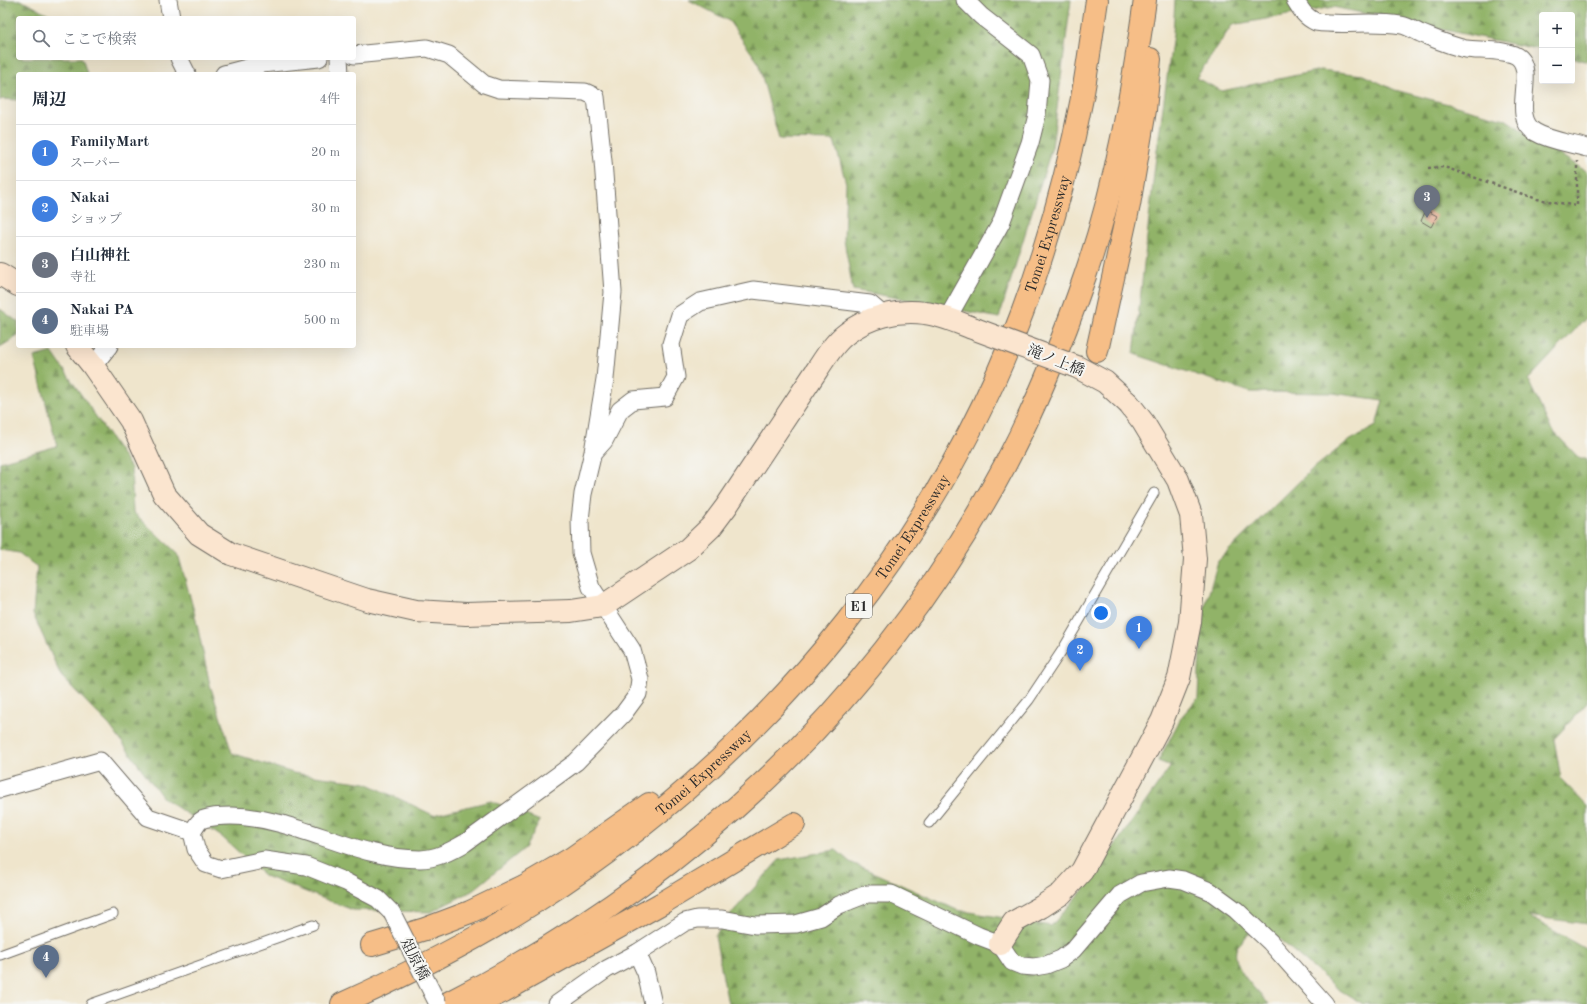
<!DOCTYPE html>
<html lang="ja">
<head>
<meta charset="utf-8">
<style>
	body { margin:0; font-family:"Old Standard TT","Noto Serif JP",serif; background:#f6f6f7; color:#1f2937 }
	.controls { position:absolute; right:12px; top:12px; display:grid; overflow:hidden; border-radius:4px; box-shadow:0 4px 16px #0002 }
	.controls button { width:36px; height:36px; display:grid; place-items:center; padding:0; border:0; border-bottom:1px solid #e0e1e3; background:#fff; color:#1f2937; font:20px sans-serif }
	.you { position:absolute; left:1101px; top:613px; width:14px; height:14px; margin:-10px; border:3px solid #fff; border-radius:50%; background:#1a73e8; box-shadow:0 0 0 6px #1a73e833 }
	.badge { display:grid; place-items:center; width:26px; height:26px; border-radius:50%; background:#b45309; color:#fff; font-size:13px; font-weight:700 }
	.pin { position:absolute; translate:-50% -33px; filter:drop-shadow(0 1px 2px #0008) }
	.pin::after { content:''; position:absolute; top:21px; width:14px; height:12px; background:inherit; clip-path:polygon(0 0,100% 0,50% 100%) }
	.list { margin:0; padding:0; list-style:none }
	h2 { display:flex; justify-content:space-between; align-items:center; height:52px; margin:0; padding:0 16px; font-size:17px }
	h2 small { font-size:13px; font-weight:400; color:#747a83 }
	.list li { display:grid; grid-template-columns:26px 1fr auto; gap:12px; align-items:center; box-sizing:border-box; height:56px; padding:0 16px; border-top:1px solid #e0e1e3 }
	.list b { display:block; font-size:15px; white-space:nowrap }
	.list p { margin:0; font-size:13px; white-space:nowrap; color:#747a83 }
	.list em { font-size:13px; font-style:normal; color:#747a83 }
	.icon { flex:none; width:22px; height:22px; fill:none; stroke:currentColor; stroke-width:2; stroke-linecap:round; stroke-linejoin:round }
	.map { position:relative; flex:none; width:1587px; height:1004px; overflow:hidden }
	.search { position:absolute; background:#fff; box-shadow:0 4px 16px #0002; left:16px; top:16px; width:340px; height:44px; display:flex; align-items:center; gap:10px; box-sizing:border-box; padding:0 14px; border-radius:4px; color:#747a83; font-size:15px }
	.panel { position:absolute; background:#fff; box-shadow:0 4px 16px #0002; left:16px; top:72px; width:340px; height:276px; border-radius:4px }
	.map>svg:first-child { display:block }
</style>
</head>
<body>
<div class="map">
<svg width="1587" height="1004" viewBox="0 0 1587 1004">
	<defs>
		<pattern id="forest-firs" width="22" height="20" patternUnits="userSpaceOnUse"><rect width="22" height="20" fill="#91b368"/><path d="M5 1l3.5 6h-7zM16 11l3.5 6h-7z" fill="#779256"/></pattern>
	</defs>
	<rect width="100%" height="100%" fill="#f6f6f2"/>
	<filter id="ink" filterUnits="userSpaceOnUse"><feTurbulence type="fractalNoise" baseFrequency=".025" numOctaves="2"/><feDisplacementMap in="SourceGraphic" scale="8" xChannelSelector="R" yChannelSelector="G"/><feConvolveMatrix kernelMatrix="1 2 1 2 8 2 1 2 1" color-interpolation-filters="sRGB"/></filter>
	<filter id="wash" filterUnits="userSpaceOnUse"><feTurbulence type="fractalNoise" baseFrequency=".012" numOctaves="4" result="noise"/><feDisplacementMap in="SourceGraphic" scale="16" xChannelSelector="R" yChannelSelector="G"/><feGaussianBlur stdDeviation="0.9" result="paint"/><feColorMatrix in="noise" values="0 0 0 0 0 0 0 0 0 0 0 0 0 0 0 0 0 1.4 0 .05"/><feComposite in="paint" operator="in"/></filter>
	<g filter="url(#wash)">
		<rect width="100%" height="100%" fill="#efe5cc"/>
		<g fill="url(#forest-firs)" stroke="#5e6f4a">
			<polygon points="0,0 20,0 57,18 18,18 18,58 82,58 87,74 18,74 18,100 2,99 0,101"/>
			<polygon points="689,0 1071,0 1052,147 999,318 926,303 853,290 844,240 846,183 834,140 779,139 758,62 729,21"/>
			<path d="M1175 0H1587V62L1572 57V15H1542V50L1333 7 1232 25 1196 78 1222 91 1321 70 1363 75 1395 90 1505 119 1587 172V317L1528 380 1551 429 1580 459H1587V703L1554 739 1561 779 1587 806V924L1528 916 1587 950V1004H1363L1338 989 1267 929C1256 929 1251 931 1243 940 1242 942 1238 945 1237 947 1229 966 1258 992 1269 1004H728L715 936 730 915 779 860 836 850 850 862 957 910 1051 926 1085 888 1171 766 1158 761 1182 716 1198 698 1201 621 1218 561 1309 472 1347 442 1376 426 1383 400 1332 393 1249 392 1134 354 1155 165 1173 34Z"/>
			<polygon points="0,309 18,322 18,336 0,347"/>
			<polygon points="52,352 131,468 133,512 178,554 194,611 210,685 232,753 293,773 366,783 433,815 491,801 540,821 525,848 472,891 431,912 353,910 265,876 222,837 163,798 110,726 61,676 33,614 37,567 19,553 0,550 0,462 57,446 34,357"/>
		</g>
		<g id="blocks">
			<polygon fill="#dc906e" points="1426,210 1437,216 1431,227 1421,221"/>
		</g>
	</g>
	<g filter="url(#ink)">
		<use href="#blocks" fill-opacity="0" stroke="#706c63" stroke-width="1"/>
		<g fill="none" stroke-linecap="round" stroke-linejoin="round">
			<defs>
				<g id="lane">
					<polyline points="929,823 1029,700 1063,649 1154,493"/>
					<polyline points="0,955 113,914"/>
					<polyline points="91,1004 313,925"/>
				</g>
				<g id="street">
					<polyline points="168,0 171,18"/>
					<path d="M1295 0C1301 10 1305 17 1316 22 1344 26 1373 20 1401 25 1407 26 1414 30 1420 33 1435 39 1450 46 1466 49 1479 51 1510 49 1519 58 1536 75 1510 117 1535 132 1550 141 1570 143 1587 148"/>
					<path d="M354 55 427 48 449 55 484 84 499 89 585 92 596 97 603 161 613 292 605 379 593 452 583 494 580 520 581 553 591 587 632 650 640 679 638 694 624 713 576 762 465 843C451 851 436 859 420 859 354 859 296 817 231 816 222 816 213 816 204 819 199 820 195 828 192 832L196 849 206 864 221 869 264 860 306 866 346 882 378 899 392 913"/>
					<polyline points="179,58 187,74"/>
					<polyline points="339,58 340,74"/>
					<polyline points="224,74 262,64 319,58"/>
					<polyline points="947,319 1001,223 1030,143 1037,115 1040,80 1031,55 981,16 965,0"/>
					<polyline points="93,366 109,346"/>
					<polyline points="595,451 604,441 620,410 633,400 665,397 676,377 671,344 680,315 700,302 753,290 870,304 883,315"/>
					<polyline points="0,789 100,761 148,817 192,832"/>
					<polyline points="637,953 646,973 653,1004"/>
					<polyline points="557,1004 607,969 637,953 685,922 697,919 722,919 755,925 796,924 821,917 839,905 867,894 891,894 979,936 1000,944 1012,962 1022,966 1034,967 1046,965 1061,959 1073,950 1120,895 1141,883 1169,878 1183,880 1210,891 1236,910 1270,942 1325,1004"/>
				</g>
				<g id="secondary">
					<polyline points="0,274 18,285"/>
					<path d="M77 346 93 366 131 421 164 494 199 534 231 554 367 600 416 611 466 614 571 611 603 606 688 549 711 527 726 507 817 370C825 358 834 343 846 334 867 317 898 309 925 313 942 315 959 323 975 329"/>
					<polyline points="1000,944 1014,922 1041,907 1061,894 1082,871 1162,721 1179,678 1190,622 1195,559 1191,515 1178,480 1143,422 1129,404"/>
				</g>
				<g id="highway">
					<polyline points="1097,351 1129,205 1145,110 1150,59"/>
					<polyline points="372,945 425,929 470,912 524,886 572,858 649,804"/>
					<path id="s1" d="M342 1004C408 974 474 941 535 902 772 751 959 523 1043 252 1059 202 1072 150 1082 98 1088 66 1092 33 1097 0"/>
					<path d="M446 1004C686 882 878 703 1005 465 1037 404 1063 340 1085 276 1116 186 1132 93 1145 0"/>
					<polyline points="477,1004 504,991 664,902 794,824"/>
				</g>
			</defs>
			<use href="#lane" stroke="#706c63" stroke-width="11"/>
			<use href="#street" stroke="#706c63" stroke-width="19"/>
			<use href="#secondary" stroke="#706c63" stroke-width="24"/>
			<use href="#highway" stroke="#706c63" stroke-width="24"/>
			<polyline stroke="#706c63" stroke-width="2.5" stroke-dasharray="3 3" stroke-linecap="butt" points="1428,168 1444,167 1537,199 1577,206 1577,161"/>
			<use href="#lane" stroke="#fff" stroke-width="9"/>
			<use href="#street" stroke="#fff" stroke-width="17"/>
			<use href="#secondary" stroke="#fbe5cf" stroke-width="22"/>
			<use href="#highway" stroke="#f6be87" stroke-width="22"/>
			<defs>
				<polyline id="street-bridge" points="392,913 438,1004"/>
				<polyline id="secondary-bridge" points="975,329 1077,367 1105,382 1129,404"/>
			</defs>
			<use href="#street-bridge" stroke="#706c63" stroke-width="19" stroke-linecap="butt"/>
			<use href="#secondary-bridge" stroke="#706c63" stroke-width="24" stroke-linecap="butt"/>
			<use href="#street-bridge" stroke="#fff" stroke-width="17"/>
			<use href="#secondary-bridge" stroke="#fbe5cf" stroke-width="22"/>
		</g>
	</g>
	<g text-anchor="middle" stroke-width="4" stroke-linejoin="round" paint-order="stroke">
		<rect fill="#f6f6f2" stroke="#686867" stroke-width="1" x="846" y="594" width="26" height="24" rx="3"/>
		<g font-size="14" font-weight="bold" fill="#2b2b2b">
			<text x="859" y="611">E1</text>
		</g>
		<g font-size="15" fill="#2b2b2b" stroke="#f6f6f2">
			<text dy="5" stroke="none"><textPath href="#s1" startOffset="1079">Tomei Expressway</textPath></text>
			<text transform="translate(1056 360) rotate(22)" y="5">滝ノ上橋</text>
			<text dy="5" stroke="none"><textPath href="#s1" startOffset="755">Tomei Expressway</textPath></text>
			<text dy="5" stroke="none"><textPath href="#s1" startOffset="431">Tomei Expressway</textPath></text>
			<text transform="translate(415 959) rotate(63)" y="5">俎原橋</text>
		</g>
	</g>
</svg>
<div class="controls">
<button>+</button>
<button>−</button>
</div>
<div class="you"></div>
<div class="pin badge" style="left:1139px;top:649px;background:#3f7fe0">1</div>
<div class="pin badge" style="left:1080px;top:671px;background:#3f7fe0">2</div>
<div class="pin badge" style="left:1427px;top:218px;background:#6b7280">3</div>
<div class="pin badge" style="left:46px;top:978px;background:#5c6f8a">4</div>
<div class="search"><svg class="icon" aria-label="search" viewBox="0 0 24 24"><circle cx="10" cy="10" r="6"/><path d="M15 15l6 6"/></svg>ここで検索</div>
<section class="panel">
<h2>周辺<small>4件</small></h2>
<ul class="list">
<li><span class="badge" style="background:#3f7fe0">1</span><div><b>FamilyMart</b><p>スーパー</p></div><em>20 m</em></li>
<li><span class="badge" style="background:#3f7fe0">2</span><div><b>Nakai</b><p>ショップ</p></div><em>30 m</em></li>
<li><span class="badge" style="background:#6b7280">3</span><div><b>白山神社</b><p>寺社</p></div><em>230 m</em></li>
<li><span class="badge" style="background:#5c6f8a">4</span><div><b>Nakai PA</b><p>駐車場</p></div><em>500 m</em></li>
</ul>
</section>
</div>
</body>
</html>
